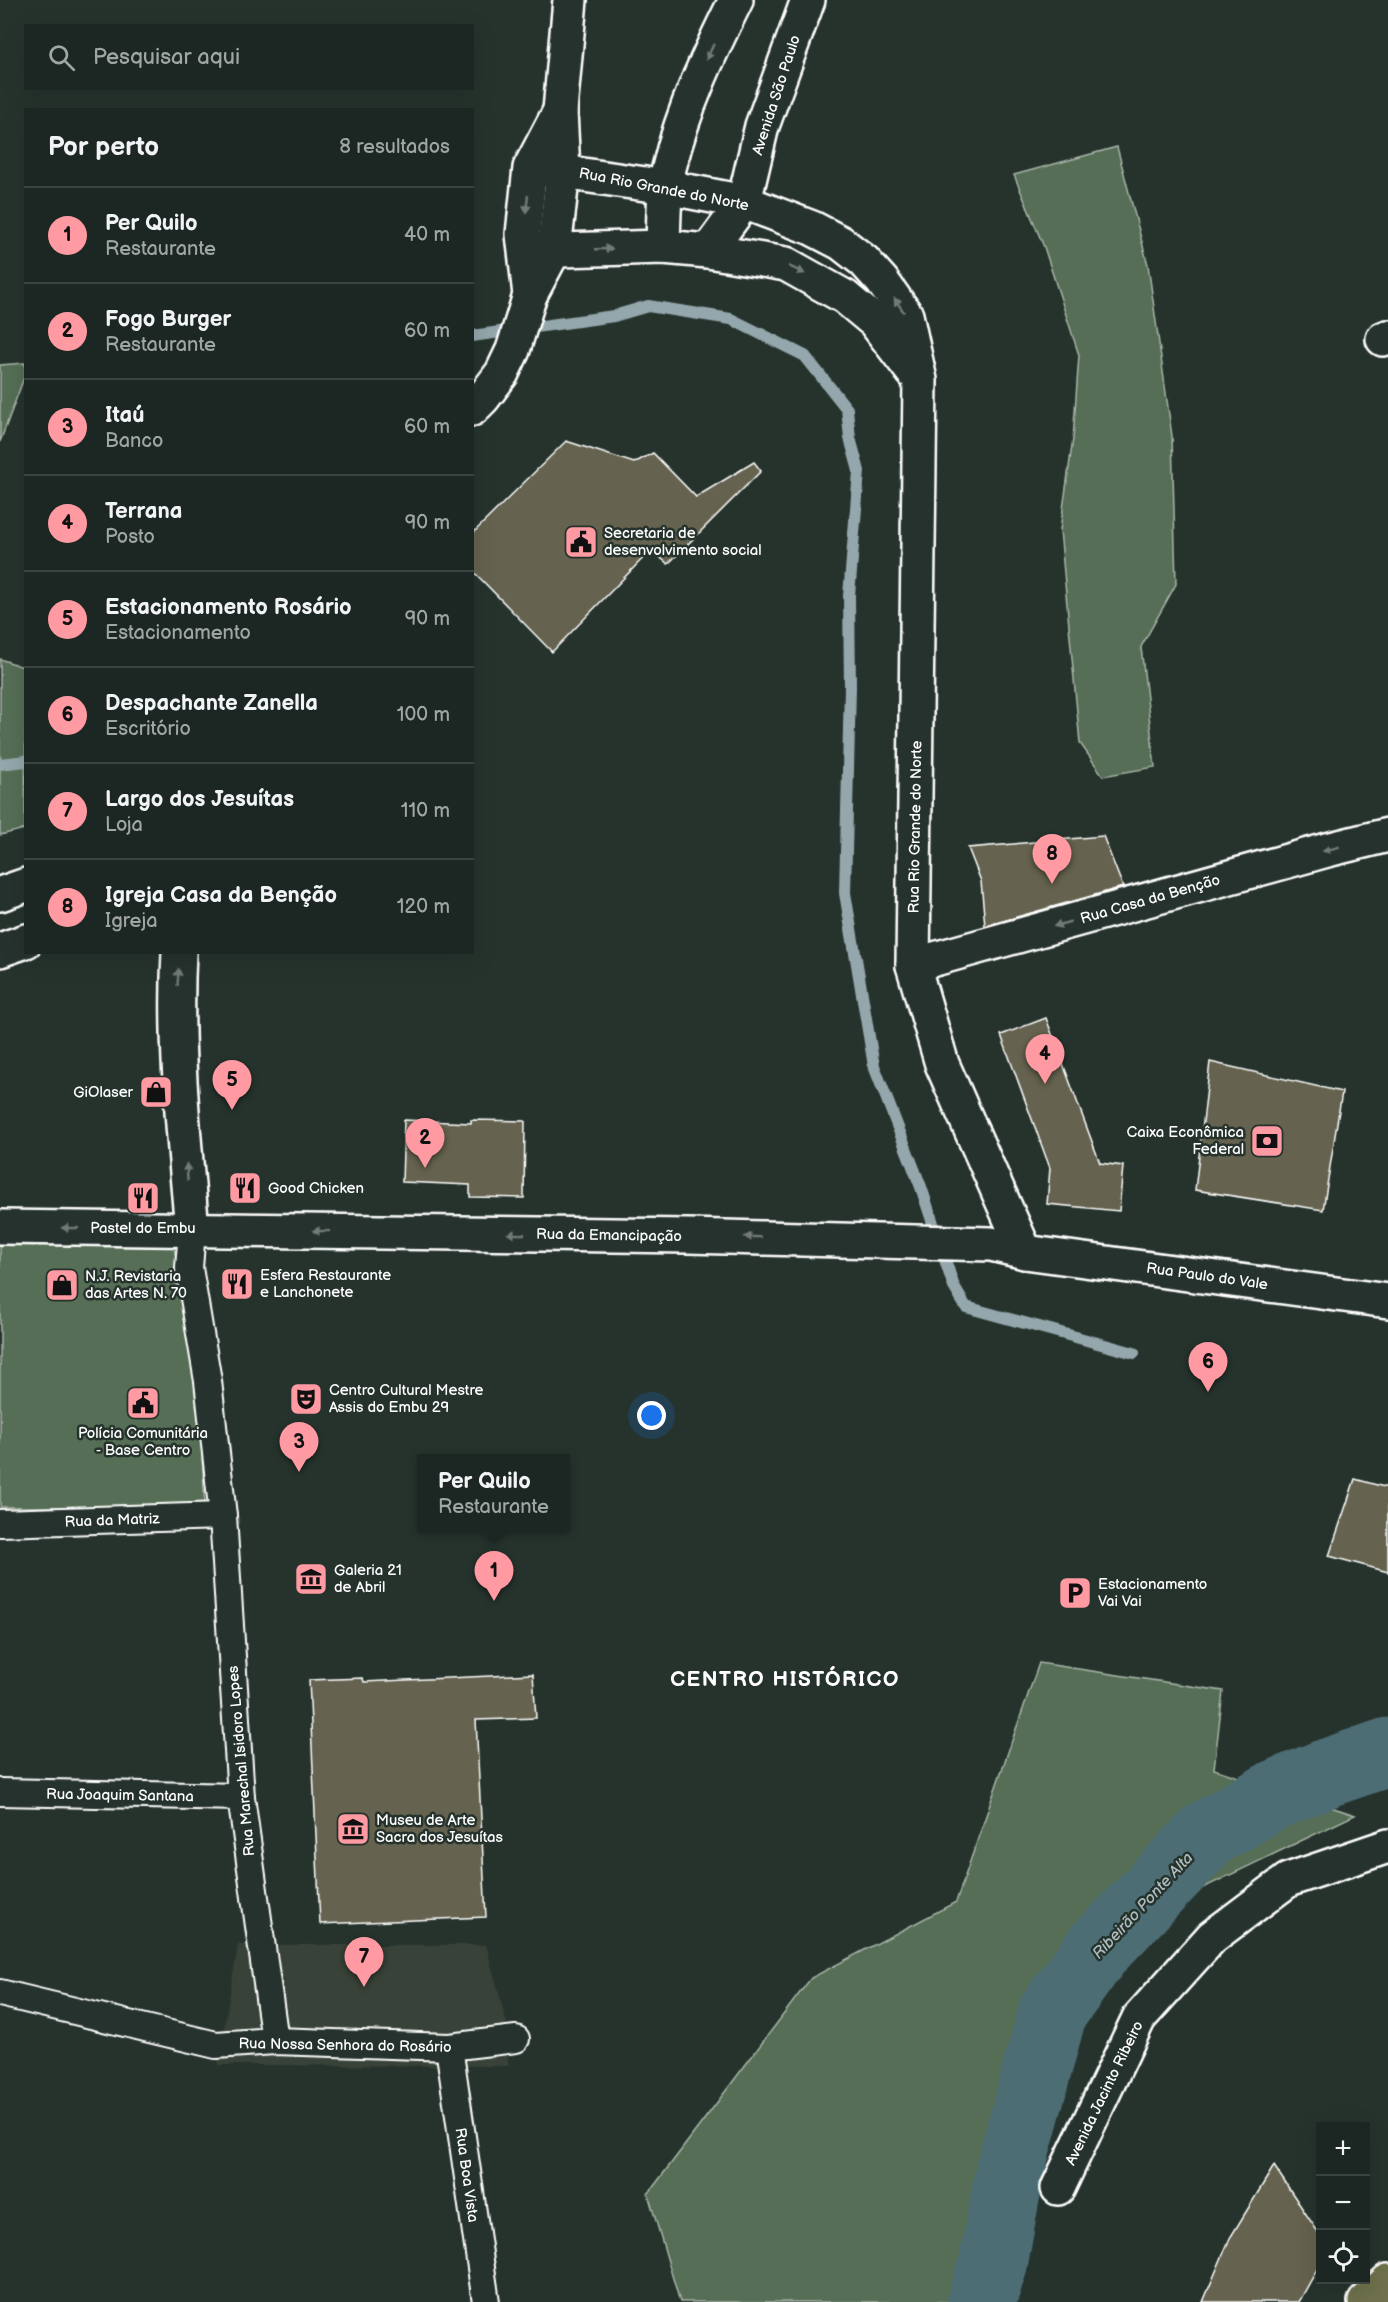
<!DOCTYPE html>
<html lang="pt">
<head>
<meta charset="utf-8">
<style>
	body { margin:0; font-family:"Balsamiq Sans",sans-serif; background:#29322f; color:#f1f3f6 }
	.controls { position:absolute; right:18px; bottom:18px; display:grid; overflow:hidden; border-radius:0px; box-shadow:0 6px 24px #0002 }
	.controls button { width:54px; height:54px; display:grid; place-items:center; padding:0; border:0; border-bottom:2px solid #3a4340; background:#1c2622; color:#f1f3f6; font:30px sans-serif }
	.you { position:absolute; left:652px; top:1416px; width:21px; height:21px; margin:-15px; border:4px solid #fff; border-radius:50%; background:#1a73e8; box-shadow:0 0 0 9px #1a73e833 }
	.badge { display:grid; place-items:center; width:39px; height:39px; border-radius:50%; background:#ff9aa2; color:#111; font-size:20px; font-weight:700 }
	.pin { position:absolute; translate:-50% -50px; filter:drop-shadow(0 2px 3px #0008) }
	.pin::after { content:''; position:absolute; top:32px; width:21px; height:18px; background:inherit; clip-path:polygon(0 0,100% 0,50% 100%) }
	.popup { position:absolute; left:417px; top:1454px; width:153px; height:78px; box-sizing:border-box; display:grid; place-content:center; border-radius:0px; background:#1c2622; filter:drop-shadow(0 2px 4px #0005); font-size:20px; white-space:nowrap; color:#a0a5a5 }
	.popup b { font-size:22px; color:#f1f3f6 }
	.popup::after { content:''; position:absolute; left:50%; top:100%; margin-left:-12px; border:12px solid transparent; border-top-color:#1c2622 }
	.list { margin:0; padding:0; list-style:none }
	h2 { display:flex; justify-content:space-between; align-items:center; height:78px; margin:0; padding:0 24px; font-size:26px }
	h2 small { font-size:20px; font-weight:400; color:#a0a5a5 }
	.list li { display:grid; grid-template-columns:39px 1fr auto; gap:18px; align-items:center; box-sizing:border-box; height:96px; padding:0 24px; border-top:2px solid #3a4340 }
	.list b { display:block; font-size:22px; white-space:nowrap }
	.list p { margin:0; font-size:20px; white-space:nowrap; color:#a0a5a5 }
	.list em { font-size:20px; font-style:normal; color:#a0a5a5 }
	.icon { flex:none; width:33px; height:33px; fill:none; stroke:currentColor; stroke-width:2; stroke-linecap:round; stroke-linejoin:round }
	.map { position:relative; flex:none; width:1388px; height:2302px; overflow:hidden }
	.search { position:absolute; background:#1c2622; box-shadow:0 6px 24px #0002; left:24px; top:24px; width:450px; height:66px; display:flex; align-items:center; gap:15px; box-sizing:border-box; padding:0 21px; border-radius:0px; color:#a0a5a5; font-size:22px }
	.panel { position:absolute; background:#1c2622; box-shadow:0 6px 24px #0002; left:24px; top:108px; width:450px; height:846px; border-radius:0px }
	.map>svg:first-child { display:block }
</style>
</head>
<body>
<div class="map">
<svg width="1388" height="2302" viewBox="0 0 1388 2302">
	<rect width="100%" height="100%" fill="#26332d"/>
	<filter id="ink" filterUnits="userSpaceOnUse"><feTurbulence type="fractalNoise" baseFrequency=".0167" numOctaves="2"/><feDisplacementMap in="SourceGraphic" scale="12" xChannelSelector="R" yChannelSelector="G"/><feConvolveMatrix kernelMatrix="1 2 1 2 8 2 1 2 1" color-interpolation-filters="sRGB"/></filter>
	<g filter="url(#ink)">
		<polygon fill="#394237" points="238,1945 486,1945 508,2028 508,2066 218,2065"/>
		<g fill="#546e55" stroke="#aab6aa" stroke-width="1.5">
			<polygon points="1117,147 1148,265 1172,436 1176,584 1141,647 1155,767 1103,776 1080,743 1060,530 1073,439 1079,355 1044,247 1014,175"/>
			<polygon points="25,363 25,375 0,442 0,365"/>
			<polygon points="0,659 26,668 25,829 0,835"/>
			<polygon points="173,1242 197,1373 205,1506 0,1507 0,1243"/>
			<polygon points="1039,1663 1223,1691 1214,1769 1355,1815 1182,1898 1072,2004 979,2302 680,2302 648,2194 811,1978 956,1902"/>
		</g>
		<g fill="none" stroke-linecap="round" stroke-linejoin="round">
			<g stroke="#94a7ac" stroke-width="12">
				<polyline points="472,336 614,316 648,306 731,319 805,356 847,409 850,438 859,471 849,596 850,687 845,893 874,1066 921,1187 954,1287 966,1307 1134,1353"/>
				<polyline points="0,764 26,761"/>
			</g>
			<polyline stroke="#4d6d74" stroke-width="69" points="981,2302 993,2265 1010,2170 1053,2011 1098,1949 1209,1833 1276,1794 1327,1773 1388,1752"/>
		</g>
		<g fill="#65644f" stroke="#fff" stroke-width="1.5">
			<polygon points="566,441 634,463 653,453 696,497 754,462 761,471 668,564 651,550 552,652 472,570 472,534"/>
			<polygon points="1103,836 1123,887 985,926 981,881 968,848"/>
			<polygon points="1046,1018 1100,1163 1123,1166 1119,1211 1047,1204 1050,1168 1001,1035"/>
			<polygon points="1210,1062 1342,1092 1323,1210 1195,1190"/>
			<polygon points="404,1120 471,1123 471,1120 525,1121 524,1198 470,1197 470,1185 402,1182"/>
			<polygon points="1355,1479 1388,1488 1388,1572 1329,1556"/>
			<polygon points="533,1674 536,1718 476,1720 486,1917 320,1924 309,1680 363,1678 364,1682"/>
			<polygon points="1274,2166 1320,2235 1320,2264 1299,2302 1203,2302 1230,2238"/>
		</g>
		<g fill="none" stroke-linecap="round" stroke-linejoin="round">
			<defs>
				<g id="pedestrian">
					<polyline points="192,1230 189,1268 208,1381 223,1516 241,1797 275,2041"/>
					<polyline points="0,1523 223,1516"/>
					<polyline points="0,1792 241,1797"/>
					<polyline points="0,1993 216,2045 275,2041 449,2047 516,2039"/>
					<polyline points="449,2047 486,2302"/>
				</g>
				<g id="minor">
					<polyline points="535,168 666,187 744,202 812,228 841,243 864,261 882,281 906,315 920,380 913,965 942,1064 1025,1252"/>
					<path d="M663 247C664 221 663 193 669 168 683 109 709 54 736 0"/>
					<polyline points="526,251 663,247 708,251 786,264 845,297 875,322 913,372"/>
					<polyline points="708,251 744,202 762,126 808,0"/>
					<polyline points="1383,339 1388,337"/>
					<path d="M179 952C174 1045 184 1138 192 1230"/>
					<polyline points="913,965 1327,850 1388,835"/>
					<polyline points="1058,2188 1139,2018 1212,1937 1288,1880 1388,1846"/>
				</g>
				<polyline id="tertiary" points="0,1227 688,1236 991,1244 1025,1252 1388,1301"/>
				<g id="secondary">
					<polyline points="530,295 523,234 530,168 560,111"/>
					<polyline points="472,409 483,398 502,373 513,350 530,295 554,250 563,171 560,111 570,0"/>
					<polyline points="0,894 26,885"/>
					<polyline points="0,950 26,941"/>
				</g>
				<polyline id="primary" points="1365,2302 1388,2281"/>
			</defs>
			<use href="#pedestrian" stroke="#fff" stroke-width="30"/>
			<use href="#minor" stroke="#fff" stroke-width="38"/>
			<use href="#tertiary" stroke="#fff" stroke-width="38"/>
			<use href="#secondary" stroke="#fff" stroke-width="38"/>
			<use href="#primary" stroke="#fff" stroke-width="38"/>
			<use href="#pedestrian" stroke="#26332d" stroke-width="26"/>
			<use href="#minor" stroke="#26332d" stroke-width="33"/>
			<use href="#tertiary" stroke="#26332d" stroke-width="33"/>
			<use href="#secondary" stroke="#26332d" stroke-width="33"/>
			<use href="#primary" stroke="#6e714b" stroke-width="33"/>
		</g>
		<defs><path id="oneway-solid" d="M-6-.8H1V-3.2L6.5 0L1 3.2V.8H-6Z" transform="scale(1.5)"/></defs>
		<g fill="#727a76">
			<use href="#oneway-solid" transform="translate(710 52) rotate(115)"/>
			<use href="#oneway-solid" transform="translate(527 204) rotate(96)"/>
			<use href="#oneway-solid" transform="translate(604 249) rotate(-2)"/>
			<use href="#oneway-solid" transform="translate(797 270) rotate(26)"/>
			<use href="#oneway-solid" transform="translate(899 305) rotate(-124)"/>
			<use href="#oneway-solid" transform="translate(1331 849) rotate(165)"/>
			<use href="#oneway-solid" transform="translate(1062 924) rotate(164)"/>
			<use href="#oneway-solid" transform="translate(178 977) rotate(-87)"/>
			<use href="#oneway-solid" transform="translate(187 1172) rotate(-94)"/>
			<use href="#oneway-solid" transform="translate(70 1228) rotate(-179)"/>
			<use href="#oneway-solid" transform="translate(321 1231) rotate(-179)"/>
			<use href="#oneway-solid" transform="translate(516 1234) rotate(-179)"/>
			<use href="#oneway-solid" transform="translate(753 1237) rotate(-179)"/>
		</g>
	</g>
	<defs>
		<symbol id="civic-square" viewBox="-11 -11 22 22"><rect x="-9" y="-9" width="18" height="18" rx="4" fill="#ff9aa2" stroke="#26332d"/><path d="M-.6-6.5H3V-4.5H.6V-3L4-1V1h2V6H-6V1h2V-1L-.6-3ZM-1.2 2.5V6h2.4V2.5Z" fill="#111"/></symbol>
		<symbol id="shop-square" viewBox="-11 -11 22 22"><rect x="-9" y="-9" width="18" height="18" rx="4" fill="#ff9aa2" stroke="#26332d"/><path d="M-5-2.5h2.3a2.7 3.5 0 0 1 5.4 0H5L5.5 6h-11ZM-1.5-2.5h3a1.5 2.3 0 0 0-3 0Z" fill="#111"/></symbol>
		<symbol id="bank-square" viewBox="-11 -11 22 22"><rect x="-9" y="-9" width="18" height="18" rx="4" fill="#ff9aa2" stroke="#26332d"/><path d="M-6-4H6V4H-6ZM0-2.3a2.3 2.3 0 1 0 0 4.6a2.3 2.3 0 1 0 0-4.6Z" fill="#111"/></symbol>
		<symbol id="restaurant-square" viewBox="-11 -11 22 22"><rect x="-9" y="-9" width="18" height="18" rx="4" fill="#ff9aa2" stroke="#26332d"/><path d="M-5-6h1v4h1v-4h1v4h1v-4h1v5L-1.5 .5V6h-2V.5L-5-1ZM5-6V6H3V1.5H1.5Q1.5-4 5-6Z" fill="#111"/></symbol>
		<symbol id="theatre-square" viewBox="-11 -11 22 22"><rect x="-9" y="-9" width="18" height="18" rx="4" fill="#ff9aa2" stroke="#26332d"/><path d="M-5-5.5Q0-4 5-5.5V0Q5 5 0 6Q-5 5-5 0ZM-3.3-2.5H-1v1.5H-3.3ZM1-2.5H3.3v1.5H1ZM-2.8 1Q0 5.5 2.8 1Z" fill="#111"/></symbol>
		<symbol id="museum-square" viewBox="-11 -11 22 22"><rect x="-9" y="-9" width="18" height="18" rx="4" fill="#ff9aa2" stroke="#26332d"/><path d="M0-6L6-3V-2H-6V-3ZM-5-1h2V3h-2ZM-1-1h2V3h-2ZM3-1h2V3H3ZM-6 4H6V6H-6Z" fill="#111"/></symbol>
		<symbol id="parking-square" viewBox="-11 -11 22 22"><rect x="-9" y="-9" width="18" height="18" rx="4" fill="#ff9aa2" stroke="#26332d"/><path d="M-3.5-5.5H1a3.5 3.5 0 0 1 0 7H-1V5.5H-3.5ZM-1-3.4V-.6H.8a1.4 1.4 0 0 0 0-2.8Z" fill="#111"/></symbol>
	</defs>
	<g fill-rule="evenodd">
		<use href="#civic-square" x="562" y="523" width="38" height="38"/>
		<use href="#shop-square" x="137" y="1073" width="38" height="38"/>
		<use href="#bank-square" x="1248" y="1122" width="38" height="38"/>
		<use href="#restaurant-square" x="226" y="1169" width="38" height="38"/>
		<use href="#restaurant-square" x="124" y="1179" width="38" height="38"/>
		<use href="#restaurant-square" x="218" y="1265" width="38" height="38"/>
		<use href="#shop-square" x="43" y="1266" width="38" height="38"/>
		<use href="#theatre-square" x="287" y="1380" width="38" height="38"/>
		<use href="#civic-square" x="124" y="1384" width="38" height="38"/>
		<use href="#museum-square" x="292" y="1560" width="38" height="38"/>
		<use href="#parking-square" x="1056" y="1574" width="38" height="38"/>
		<use href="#museum-square" x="334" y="1810" width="38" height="38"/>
	</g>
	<g text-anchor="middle" stroke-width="5" stroke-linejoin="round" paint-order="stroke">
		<g font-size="15" fill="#fff" stroke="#26332d">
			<text transform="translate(776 95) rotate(-72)" y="5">Avenida São Paulo</text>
			<text transform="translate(664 189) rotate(11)" y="5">Rua Rio Grande do Norte</text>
			<text transform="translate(915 827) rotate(-89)" y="5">Rua Rio Grande do Norte</text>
			<text transform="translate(1150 899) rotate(-16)" y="5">Rua Casa da Benção</text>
			<text transform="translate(609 1235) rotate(1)" y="5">Rua da Emancipação</text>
			<text transform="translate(1207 1276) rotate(8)" y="5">Rua Paulo do Vale</text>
			<text transform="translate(112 1520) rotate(-2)" y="5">Rua da Matriz</text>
			<text transform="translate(241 1761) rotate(-95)" y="5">Rua Marechal Isidoro Lopes</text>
			<text transform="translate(120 1795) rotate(1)" y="5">Rua Joaquim Santana</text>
			<text transform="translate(345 2045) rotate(1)" y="5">Rua Nossa Senhora do Rosário</text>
			<text transform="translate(1104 2093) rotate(-64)" y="5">Avenida Jacinto Ribeiro</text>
			<text transform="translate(467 2175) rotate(82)" y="5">Rua Boa Vista</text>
		</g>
		<g font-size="15" fill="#fff" stroke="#26332d" text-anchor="start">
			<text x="604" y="538">Secretaria de<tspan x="604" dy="17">desenvolvimento social</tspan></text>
			<text x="133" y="1097" text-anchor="end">GiOlaser</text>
			<text x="1244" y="1137" text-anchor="end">Caixa Econômica<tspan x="1244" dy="17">Federal</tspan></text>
			<text x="268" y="1193">Good Chicken</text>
			<text x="143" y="1233" text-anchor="middle">Pastel do Embu</text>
			<text x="260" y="1280">Esfera Restaurante<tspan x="260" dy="17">e Lanchonete</tspan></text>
			<text x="85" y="1281">N.J. Revistaria<tspan x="85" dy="17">das Artes N. 70</tspan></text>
			<text x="329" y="1395">Centro Cultural Mestre<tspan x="329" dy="17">Assis do Embu 29</tspan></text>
			<text x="143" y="1438" text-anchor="middle">Polícia Comunitária<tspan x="143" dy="17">- Base Centro</tspan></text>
			<text x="334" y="1575">Galeria 21<tspan x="334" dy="17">de Abril</tspan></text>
			<text x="1098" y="1589">Estacionamento<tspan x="1098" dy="17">Vai Vai</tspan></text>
			<text x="376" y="1825">Museu de Arte<tspan x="376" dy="17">Sacra dos Jesuítas</tspan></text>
		</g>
		<g font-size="16" font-style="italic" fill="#afbdc0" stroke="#26332d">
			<text transform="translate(1142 1905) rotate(-47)" y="6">Ribeirão Ponte Alta</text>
		</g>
		<g font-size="21" font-weight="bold" letter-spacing="1.5" fill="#fff" stroke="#26332d">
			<text x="785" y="1686">CENTRO HISTÓRICO</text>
		</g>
	</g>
</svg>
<div class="controls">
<button>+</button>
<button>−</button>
<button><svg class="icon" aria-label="locate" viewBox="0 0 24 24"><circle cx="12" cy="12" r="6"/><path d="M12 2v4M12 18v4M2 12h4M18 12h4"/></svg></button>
</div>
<div class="you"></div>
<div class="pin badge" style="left:494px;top:1601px">1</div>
<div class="popup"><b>Per Quilo</b>Restaurante</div>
<div class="pin badge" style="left:425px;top:1168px">2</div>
<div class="pin badge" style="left:299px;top:1472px">3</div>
<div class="pin badge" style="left:1045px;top:1084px">4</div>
<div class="pin badge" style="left:232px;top:1110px">5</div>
<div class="pin badge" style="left:1208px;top:1392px">6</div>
<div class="pin badge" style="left:364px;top:1987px">7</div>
<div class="pin badge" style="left:1052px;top:884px">8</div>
<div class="search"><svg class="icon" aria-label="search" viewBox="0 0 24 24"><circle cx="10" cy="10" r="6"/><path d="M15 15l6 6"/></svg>Pesquisar aqui</div>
<section class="panel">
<h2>Por perto<small>8 resultados</small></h2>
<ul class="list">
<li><span class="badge">1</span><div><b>Per Quilo</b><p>Restaurante</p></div><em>40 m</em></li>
<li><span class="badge">2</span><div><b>Fogo Burger</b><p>Restaurante</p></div><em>60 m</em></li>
<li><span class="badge">3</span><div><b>Itaú</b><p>Banco</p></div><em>60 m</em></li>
<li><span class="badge">4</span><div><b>Terrana</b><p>Posto</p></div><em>90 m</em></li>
<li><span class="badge">5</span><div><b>Estacionamento Rosário</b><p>Estacionamento</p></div><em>90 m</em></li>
<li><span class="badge">6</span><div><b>Despachante Zanella</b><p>Escritório</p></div><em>100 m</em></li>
<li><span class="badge">7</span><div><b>Largo dos Jesuítas</b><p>Loja</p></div><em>110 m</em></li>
<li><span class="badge">8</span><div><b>Igreja Casa da Benção</b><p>Igreja</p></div><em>120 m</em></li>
</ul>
</section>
</div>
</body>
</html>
